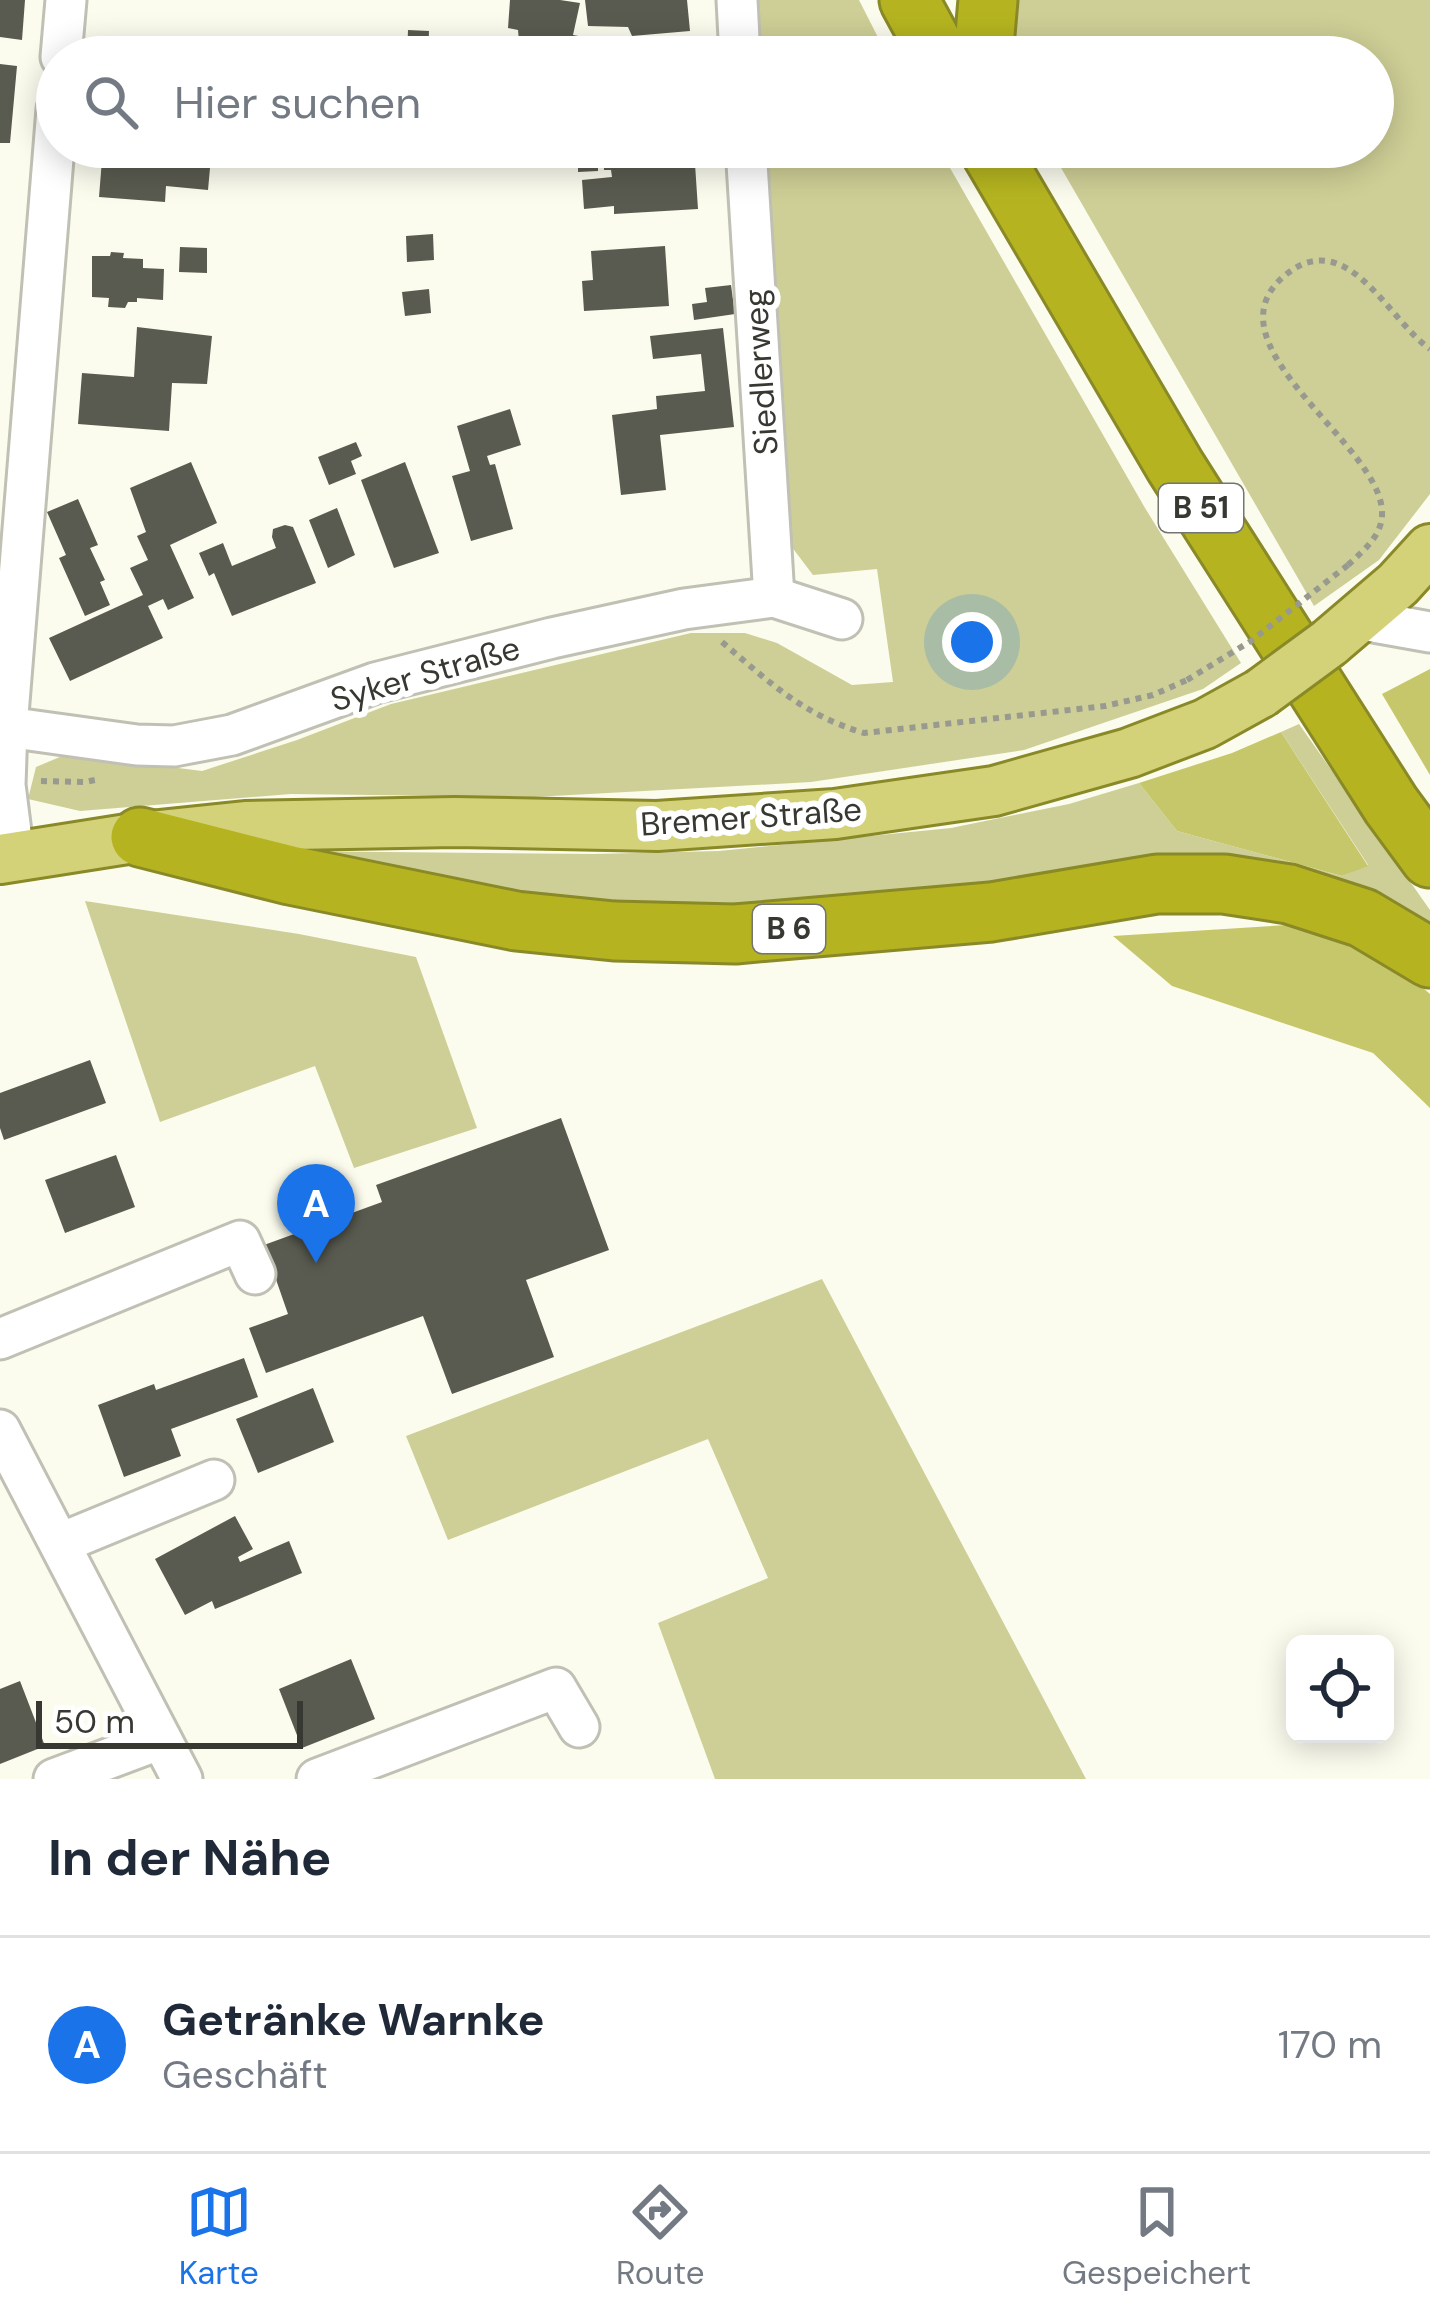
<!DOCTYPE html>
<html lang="de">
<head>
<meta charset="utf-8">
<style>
	body { margin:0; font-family:"DM Sans",sans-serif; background:#f6f6f7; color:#1f2937 }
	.controls { position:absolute; right:36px; bottom:36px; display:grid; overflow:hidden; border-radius:18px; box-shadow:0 6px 30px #0003 }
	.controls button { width:108px; height:108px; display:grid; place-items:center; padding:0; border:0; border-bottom:3px solid #e0e1e3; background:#fff; color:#1f2937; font:60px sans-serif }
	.scale { position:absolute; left:36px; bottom:30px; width:267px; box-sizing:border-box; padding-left:12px; border:6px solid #383833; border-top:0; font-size:33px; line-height:42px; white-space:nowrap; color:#383833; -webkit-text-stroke:9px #fff; paint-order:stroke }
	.you { position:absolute; left:972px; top:642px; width:42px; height:42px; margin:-30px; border:9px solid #fff; border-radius:50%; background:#1a73e8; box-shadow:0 0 0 18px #1a73e833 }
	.badge { display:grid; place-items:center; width:78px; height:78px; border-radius:50%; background:#1a73e8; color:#fff; font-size:39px; font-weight:700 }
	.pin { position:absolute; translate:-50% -99px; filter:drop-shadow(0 3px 6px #0008) }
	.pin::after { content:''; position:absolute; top:63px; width:42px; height:36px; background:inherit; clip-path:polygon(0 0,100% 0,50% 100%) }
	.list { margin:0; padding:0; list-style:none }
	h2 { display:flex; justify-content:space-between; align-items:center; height:156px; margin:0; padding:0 48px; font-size:51px }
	h2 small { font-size:39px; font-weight:400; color:#747a83 }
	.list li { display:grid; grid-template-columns:78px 1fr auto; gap:36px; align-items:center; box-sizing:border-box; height:216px; padding:0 48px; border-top:3px solid #e0e1e3 }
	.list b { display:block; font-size:45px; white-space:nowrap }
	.list p { margin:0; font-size:39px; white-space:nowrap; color:#747a83 }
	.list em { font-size:39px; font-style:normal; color:#747a83 }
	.icon { flex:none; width:66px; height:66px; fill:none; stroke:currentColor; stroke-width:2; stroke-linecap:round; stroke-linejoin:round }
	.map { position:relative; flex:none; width:1430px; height:1779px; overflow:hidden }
	.search { position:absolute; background:#fff; box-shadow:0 6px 30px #0003; left:36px; right:36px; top:36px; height:132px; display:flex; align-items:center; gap:30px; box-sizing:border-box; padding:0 42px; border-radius:66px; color:#747a83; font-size:45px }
	.sheet { height:372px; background:#fff }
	nav { display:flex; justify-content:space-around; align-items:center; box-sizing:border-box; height:168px; border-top:3px solid #e0e1e3; background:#fff; font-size:33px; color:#747a83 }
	nav a { display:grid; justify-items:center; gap:6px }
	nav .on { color:#1a73e8 }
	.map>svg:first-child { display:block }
</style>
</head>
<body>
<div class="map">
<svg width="1430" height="1779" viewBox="0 0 1430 1779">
	<rect width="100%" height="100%" fill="#fbfcee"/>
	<g fill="#cecf96">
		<polygon points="751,0 859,0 888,57 756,57"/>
		<polygon points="1010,0 1430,0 1430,494 1379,560 1314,606 1049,147 1373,147 1373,57 1009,57"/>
		<polygon points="762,147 938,147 1145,508 1241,663 1203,689 1024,750 811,782 534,797 291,794 80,811 28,799 36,767 67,754 202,771 297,740 391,704 691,633 745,633 777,643 852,685 893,682 877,569 813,575 788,542"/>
		<polygon points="1299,724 1430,910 1430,943 1343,894 771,915 546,905 286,851 594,854 719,851 951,828 1069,804 1139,783 1177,831 1342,876 1368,865 1281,732"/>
		<polygon points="85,901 299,934 416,957 477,1128 354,1168 315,1066 160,1122"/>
		<polygon points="822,1279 1086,1779 715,1779 658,1623 768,1578 708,1439 448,1540 406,1436"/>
	</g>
	<g fill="#c6c76b">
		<polygon points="1430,669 1430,775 1382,694"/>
		<polygon points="1281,732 1368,866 1342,876 1177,831 1139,783 1232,753"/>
		<polygon points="1303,924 1393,962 1430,994 1430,1108 1373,1053 1172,986 1113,936"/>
	</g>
	<g fill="#5a5b50">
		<polygon points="0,0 25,0 22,40 0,37"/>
		<polygon points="510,0 560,0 580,3 573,35 634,46 634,42 646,41 646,47 669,52 669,57 540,57 538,53 520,53 518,30 508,28"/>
		<polygon points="585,0 687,0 690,31 632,36 628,27 588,26"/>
		<polygon points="408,30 429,31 428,57 407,57"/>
		<polygon points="167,46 216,49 216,57 167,57"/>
		<polygon points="0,64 17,66 10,143 0,143"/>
		<polygon points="103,147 142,147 142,150 211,157 208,190 166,186 165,202 99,197"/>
		<polygon points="644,149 645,168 695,164 698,209 614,214 614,206 584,209 582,180 612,177 611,170 604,170 603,152"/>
		<polygon points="578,151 598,151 598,171 578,172"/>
		<polygon points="433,234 434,260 407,262 406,236"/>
		<polygon points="665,246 669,306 584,311 582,281 593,280 591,251"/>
		<polygon points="180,247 207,248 207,273 179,272"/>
		<polygon points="111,252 124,253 123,258 143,259 143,268 164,269 163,300 137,298 137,302 128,302 125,308 108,307 109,298 92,297 92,256 110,256"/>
		<polygon points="731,285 735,314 694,320 692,304 707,302 705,288"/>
		<polygon points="429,289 431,313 405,316 402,292"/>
		<polygon points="137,327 212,336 207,384 172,383 169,431 78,424 82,373 134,377"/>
		<polygon points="723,328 734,427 660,435 666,490 621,495 612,415 657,409 656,396 705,391 701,354 653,359 650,336"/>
		<polygon points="510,409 521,445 487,456 490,465 495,464 513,529 471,541 452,476 470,471 457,426"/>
		<polygon points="356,442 362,456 351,461 356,474 329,485 318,457"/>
		<polygon points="191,462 217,523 170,545 194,598 168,610 163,599 148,606 163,638 70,681 49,638 143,595 130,568 148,560 137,536 146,532 130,488"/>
		<polygon points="405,462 439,553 394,568 361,480"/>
		<polygon points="78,499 98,545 90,548 105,580 100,582 110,605 85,616 59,558 66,555 47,512"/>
		<polygon points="337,508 355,555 328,568 309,520"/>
		<polygon points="285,525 293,527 316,583 232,616 214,573 209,576 199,553 223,543 232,566 276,548 272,537 273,529"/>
		<polygon points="90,1060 106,1103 4,1140 0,1128 0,1093"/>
		<polygon points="561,1118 609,1250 526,1280 554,1357 452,1394 423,1316 266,1373 249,1328 288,1314 264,1245 382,1202 376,1185"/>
		<polygon points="116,1155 135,1207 65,1233 45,1180"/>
		<polygon points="244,1358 258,1397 171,1429 181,1456 124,1477 98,1405 154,1384 156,1390"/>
		<polygon points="313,1388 334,1442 258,1473 236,1419"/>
		<polygon points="235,1516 253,1549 238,1557 240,1562 289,1541 302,1573 215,1609 212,1601 185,1615 155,1559"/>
		<polygon points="351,1659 375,1719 302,1748 279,1689"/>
		<polygon points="20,1681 45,1746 0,1764 0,1689"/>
	</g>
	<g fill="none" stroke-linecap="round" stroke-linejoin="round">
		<defs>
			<g id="minor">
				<polyline points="737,0 740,57"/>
				<polyline points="61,57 66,0"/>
				<polyline points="746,147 774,597"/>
				<polyline points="1357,619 1430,632"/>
				<polyline points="7,727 137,745 174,746 232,735 375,683 552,638 684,609 774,597 842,619"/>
				<polyline points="14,856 5,785 7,727 57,109"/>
				<polyline points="0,1339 240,1241 255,1274"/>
				<polyline points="0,1430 182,1779"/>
				<polyline points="61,1543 214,1480"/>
				<polyline points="54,1779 161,1739"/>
				<polyline points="317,1779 556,1688 579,1727"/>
			</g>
			<g id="major">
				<polyline points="1329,643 1398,584 1430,549"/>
				<polyline points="0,859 140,837 245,826 455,822 657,826 835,814 994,791 1129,753 1205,724 1261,693"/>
			</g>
			<g id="highway">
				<polyline points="909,0 940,57"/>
				<polyline points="983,57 988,0"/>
				<polyline points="988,147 1175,466 1391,805 1430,858"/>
				<polyline points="140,837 290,875 516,921 614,931 735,934 991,912 1157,884 1224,884 1289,894 1363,918 1430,958"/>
			</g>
		</defs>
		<use href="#minor" stroke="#c0c0b4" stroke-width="45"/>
		<use href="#major" stroke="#898927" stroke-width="54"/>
		<use href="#highway" stroke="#898927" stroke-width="63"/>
		<g stroke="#98998f" stroke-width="6" stroke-dasharray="6 6" stroke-linecap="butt">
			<path d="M1348 565C1364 550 1383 535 1382 512 1381 444 1205 346 1283 277 1346 222 1388 320 1430 349"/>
			<path d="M722 642C769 682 803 715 864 733L1105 706 1153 695 1187 680"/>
			<polyline points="41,781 85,782 100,779"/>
		</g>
		<use href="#minor" stroke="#fff" stroke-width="39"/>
		<use href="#major" stroke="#d3d279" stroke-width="48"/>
		<use href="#highway" stroke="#b5b420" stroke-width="57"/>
		<defs>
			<polyline id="major-bridge" points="1261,693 1329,643"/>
		</defs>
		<use href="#major-bridge" stroke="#898927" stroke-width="54" stroke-linecap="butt"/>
		<polyline stroke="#98998f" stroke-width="6" stroke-dasharray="6 6" stroke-linecap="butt" points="1187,680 1251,641 1348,565"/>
		<use href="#major-bridge" stroke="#d3d279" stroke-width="48"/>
	</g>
	<g text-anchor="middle" stroke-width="12" stroke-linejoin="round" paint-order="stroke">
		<g fill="#fff" stroke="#747470" stroke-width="3">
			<rect x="1159" y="484" width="84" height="48" rx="9"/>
			<rect x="753" y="905" width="72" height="48" rx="9"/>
		</g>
		<g font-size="30" font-weight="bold" fill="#383833">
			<text x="1201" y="518">B 51</text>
			<text x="789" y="939">B 6</text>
		</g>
		<g font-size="33" fill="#383833" stroke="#fff">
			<text transform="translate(760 372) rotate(-94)" y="12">Siedlerweg</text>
			<text transform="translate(425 673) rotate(-16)" y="12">Syker Straße</text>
			<text transform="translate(751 816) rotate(-4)" y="12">Bremer Straße</text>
		</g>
	</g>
</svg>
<div class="controls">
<button><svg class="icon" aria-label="locate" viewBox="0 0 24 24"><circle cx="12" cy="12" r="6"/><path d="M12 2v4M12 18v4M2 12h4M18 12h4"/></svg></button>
</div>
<div class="scale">50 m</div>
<div class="you"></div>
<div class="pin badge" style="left:316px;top:1263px">A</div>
<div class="search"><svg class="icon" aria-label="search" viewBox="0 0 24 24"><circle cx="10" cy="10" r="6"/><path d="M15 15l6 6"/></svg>Hier suchen</div>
</div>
<section class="sheet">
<h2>In der Nähe<small></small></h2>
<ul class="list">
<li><span class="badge">A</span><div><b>Getränke Warnke</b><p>Geschäft</p></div><em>170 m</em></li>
</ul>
</section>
<nav>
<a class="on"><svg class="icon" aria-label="map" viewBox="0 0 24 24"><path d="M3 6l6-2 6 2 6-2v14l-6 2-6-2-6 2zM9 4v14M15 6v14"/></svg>Karte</a>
<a><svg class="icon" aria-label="directions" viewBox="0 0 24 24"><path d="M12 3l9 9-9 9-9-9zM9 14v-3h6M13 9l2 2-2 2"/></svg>Route</a>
<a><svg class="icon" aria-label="saved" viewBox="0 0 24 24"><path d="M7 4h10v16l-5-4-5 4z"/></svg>Gespeichert</a>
</nav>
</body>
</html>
